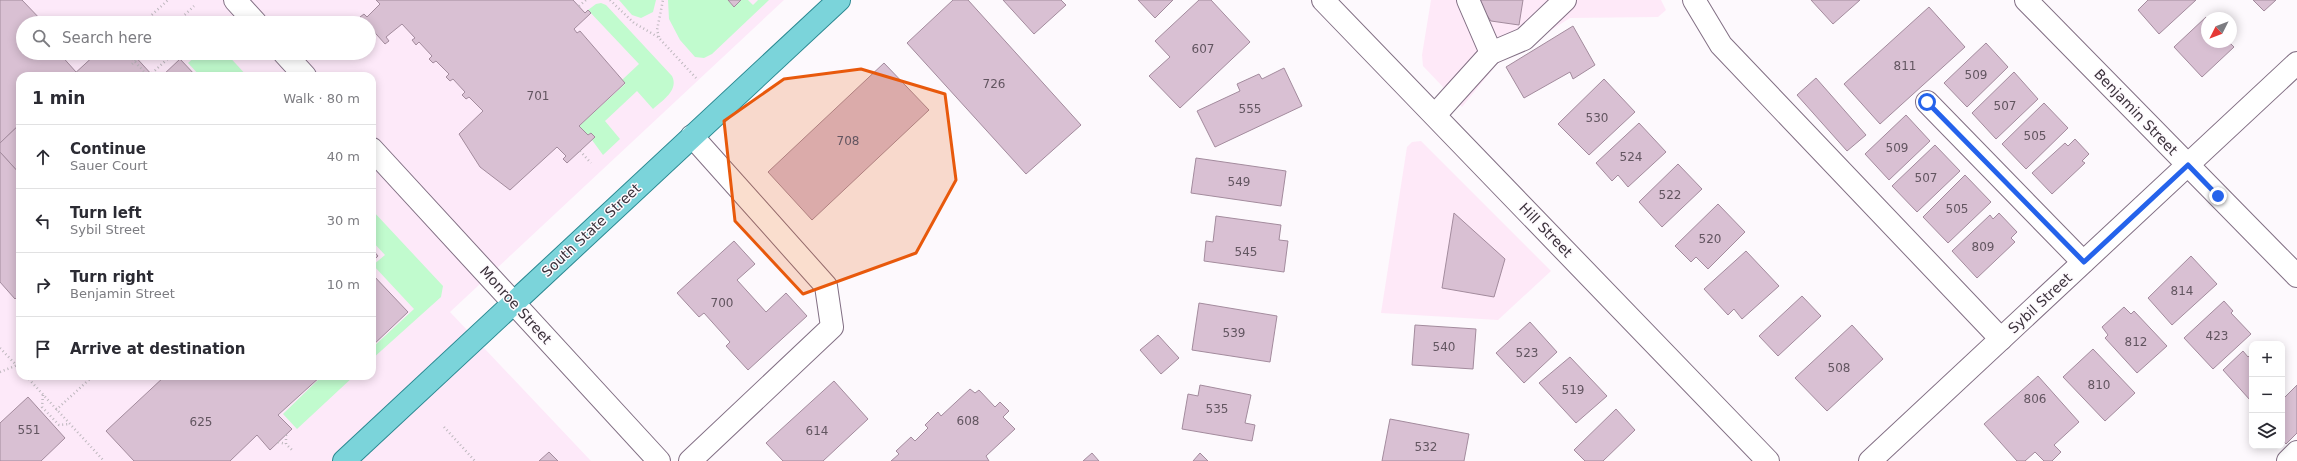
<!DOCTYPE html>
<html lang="en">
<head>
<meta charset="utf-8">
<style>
	body { margin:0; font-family:"DejaVu Sans",sans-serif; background:#f2f2f3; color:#2b2b33 }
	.controls { position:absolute; right:12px; bottom:12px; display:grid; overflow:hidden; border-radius:8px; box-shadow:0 2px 10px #0003 }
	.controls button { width:36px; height:36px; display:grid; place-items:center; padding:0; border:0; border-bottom:1px solid #e1e1e2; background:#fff; color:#2b2b33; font:20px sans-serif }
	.compass { position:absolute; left:2201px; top:12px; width:36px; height:36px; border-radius:50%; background:#fff; box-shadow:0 2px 10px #0003; rotate:228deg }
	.stop { position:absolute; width:12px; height:12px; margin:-9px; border:3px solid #2563eb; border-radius:50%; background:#fff }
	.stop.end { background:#2563eb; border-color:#fff; box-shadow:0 1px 4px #0008 }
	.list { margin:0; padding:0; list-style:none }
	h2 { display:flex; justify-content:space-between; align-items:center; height:52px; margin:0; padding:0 16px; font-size:17px }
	h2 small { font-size:13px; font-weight:400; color:#7c7c81 }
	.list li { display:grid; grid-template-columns:26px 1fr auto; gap:12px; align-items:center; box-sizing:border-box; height:64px; padding:0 16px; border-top:1px solid #e1e1e2 }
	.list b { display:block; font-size:15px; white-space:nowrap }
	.list p { margin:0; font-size:13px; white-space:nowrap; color:#7c7c81 }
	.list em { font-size:13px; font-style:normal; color:#7c7c81 }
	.icon { flex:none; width:22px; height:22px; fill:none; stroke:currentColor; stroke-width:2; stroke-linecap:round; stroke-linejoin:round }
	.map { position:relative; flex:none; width:2297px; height:461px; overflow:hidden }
	.search { position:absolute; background:#fff; box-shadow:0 2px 10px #0003; left:16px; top:16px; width:360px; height:44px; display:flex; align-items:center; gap:10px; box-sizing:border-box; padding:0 14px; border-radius:22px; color:#7c7c81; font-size:15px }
	.panel { position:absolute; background:#fff; box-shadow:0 2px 10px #0003; left:16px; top:72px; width:360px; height:308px; border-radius:12px }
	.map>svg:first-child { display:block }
</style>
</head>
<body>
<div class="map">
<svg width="2297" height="461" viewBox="0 0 2297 461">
	<rect width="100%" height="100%" fill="#fdf9fd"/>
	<g fill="#fee9f8">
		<polygon points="1431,0 1661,0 1666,10 1658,17 1570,18 1497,64 1462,107 1423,66 1422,55"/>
		<polygon points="1421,141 1551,271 1498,320 1381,313 1407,147 1412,142"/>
	</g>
	<path fill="#fde9f9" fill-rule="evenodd" d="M0 0H784L450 312 591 461H0ZM23 23H369V53H23ZM20 76H372V376H20Z"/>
	<g fill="#c1fbce">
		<polygon points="619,0 656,0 653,12 641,18 632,15"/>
		<polygon points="668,0 728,0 734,7 741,0 748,0 753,5 758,0 769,0 712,54 704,58 695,57 680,40 669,19"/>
		<path d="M601 3 606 5 672 76C679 90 663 100 653 109L637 91 605 121 620 139 603 155 592 140 595 137 591 133 588 135 579 126 625 84 622 80 639 64 588 10 596 4Z"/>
		<polygon points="199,53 226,53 247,76 200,76 188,63"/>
		<polygon points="372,210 443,286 441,297 372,359 372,348 414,309 373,265 385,255 372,241"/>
		<polygon points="322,376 354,376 297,429 283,414"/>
	</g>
	<g fill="#d9c0d3" stroke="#a38b9d">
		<polygon points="0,0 22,0 44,23 23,23 23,53 59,53 76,72 72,76 20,76 20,124 0,143"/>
		<polygon points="376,0 573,0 585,13 588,10 591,13 574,29 577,33 580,31 625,83 579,126 588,135 591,133 595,137 567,163 563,159 566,156 557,147 510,190 480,167 459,134 483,111 469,97 466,99 462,95 465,92 453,79 450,81 446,77 449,74 436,61 433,63 429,59 432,56 419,42 416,45 412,40 415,38 402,24 386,37 389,41 385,44 369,26 369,23 366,23 360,17 364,14 367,17 380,4"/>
		<polygon points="728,0 741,0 734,7"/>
		<polygon points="953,0 968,0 1081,125 1026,174 907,43"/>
		<polygon points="1003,0 1061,0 1066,5 1034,34"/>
		<polygon points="1138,0 1173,0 1155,18"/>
		<polygon points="1199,0 1211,0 1250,42 1180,108 1149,76 1170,57 1155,41"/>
		<polygon points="1480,0 1523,0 1519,25 1491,21 1479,4"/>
		<polygon points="1811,0 1860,0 1833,24"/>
		<polygon points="2148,0 2196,0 2159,34 2138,10"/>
		<polygon points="2253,0 2276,0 2264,11"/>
		<polygon points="1929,7 1965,47 1880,124 1844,84"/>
		<polygon points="2206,17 2207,42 2229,42 2234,47 2202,77 2174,47"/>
		<polygon points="1573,26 1595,65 1573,79 1570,72 1524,98 1506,67"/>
		<polygon points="1986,43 2008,67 1967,107 1944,83"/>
		<polygon points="97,53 132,53 153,76 72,76"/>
		<polygon points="180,59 196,76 162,76"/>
		<polygon points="884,63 929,110 812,220 768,172"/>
		<polygon points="1284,68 1302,106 1215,147 1197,111 1240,91 1237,84 1259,74 1262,79"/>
		<polygon points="2014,72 2038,99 1996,139 1972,113"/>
		<polygon points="1816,78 1866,135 1847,151 1797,95"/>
		<polygon points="1604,79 1635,112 1589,155 1558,124"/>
		<polygon points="2044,103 2068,128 2026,169 2002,144"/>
		<polygon points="1906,115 1930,141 1889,180 1865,154"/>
		<polygon points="1639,123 1666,152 1628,187 1618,175 1612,181 1596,163"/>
		<polygon points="20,124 20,174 0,152 0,143"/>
		<polygon points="2075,139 2089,154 2082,161 2085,163 2052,194 2032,173 2065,143 2068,146"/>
		<polygon points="1935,145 1960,171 1917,212 1892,186"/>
		<polygon points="0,152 20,174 20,294 15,299 0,282"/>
		<polygon points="1196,158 1286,171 1281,206 1191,193"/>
		<polygon points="1678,164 1702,189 1662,227 1639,202"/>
		<polygon points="1965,175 1991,202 1948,243 1923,217"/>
		<polygon points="1718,204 1745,232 1708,269 1696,257 1691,262 1675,246"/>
		<polygon points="1454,213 1505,259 1494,297 1442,288"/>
		<polygon points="1999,213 2017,232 2011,238 2015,242 1977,278 1952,251 1990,215 1993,219"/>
		<polygon points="1216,216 1281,225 1279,240 1288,241 1284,272 1204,261 1206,241 1213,242"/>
		<polygon points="734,241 755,264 737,280 766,312 786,293 807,316 748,370 726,346 730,342 704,313 699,317 677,293"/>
		<polygon points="372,249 378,256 372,262"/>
		<polygon points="1746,251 1779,286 1742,319 1734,309 1728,315 1704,289"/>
		<polygon points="2191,256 2217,284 2172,325 2148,298"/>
		<polygon points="372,274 408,312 372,346"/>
		<polygon points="1802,296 1821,316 1778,356 1759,336"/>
		<polygon points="2224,301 2233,311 2231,313 2251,334 2213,369 2184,338"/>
		<polygon points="1199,303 1277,316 1270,362 1192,350"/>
		<polygon points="2124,307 2131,314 2134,311 2167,346 2137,373 2105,338 2108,335 2102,327"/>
		<polygon points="1530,322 1557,352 1524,383 1496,353"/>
		<polygon points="1415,325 1476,329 1473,369 1412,365"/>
		<polygon points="1852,325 1883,359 1827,411 1795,378"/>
		<polygon points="1158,335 1179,358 1161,374 1140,350"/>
		<polygon points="2093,349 2135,393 2105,421 2063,377"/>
		<polygon points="2243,351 2248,357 2252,353 2250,400 2223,370"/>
		<polygon points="1570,357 1607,396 1576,423 1539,383"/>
		<polygon points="165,376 321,376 278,415 292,429 270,450 257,435 230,461 134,461 106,431"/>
		<polygon points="2038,376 2079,422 2054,445 2061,452 2052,461 2044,461 2035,452 2025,461 2017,461 1984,424"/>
		<polygon points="834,381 868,419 823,461 783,461 766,443"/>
		<polygon points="1200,385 1251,395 1245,423 1255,425 1252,441 1182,429 1188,394 1198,396"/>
		<polygon points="2297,385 2297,433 2286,444 2282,440 2282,400"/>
		<polygon points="970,389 975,393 979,390 995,407 1000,402 1009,411 1003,417 1015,429 986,456 989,461 891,461 899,454 896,451 911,437 915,441 928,428 925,425 938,412 941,416"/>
		<polygon points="28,397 65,438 41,461 0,461 0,423"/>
		<polygon points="1616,409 1635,430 1603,461 1585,461 1574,450"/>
		<polygon points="1390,419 1469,434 1464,461 1382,461"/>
		<polygon points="549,452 558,461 539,461"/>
		<polygon points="1092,453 1099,461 1083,461"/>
		<polygon points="1200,453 1208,461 1193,461"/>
	</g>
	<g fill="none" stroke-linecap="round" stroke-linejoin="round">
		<defs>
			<g id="minor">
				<polyline points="235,0 256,23"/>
				<polyline points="1323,0 1768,461"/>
				<polyline points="1468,0 1491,53"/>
				<polyline points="1694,0 1721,45 2001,339"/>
				<polyline points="2026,0 2297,276"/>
				<polyline points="284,53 305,76"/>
				<polyline points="1927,102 2083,262"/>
				<polyline points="1435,115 1491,53 1524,39 1565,0"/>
				<polyline points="372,149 659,461"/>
				<polyline points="690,461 832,327 826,286 692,136"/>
				<polyline points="1870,461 2297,63"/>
				<polyline points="2288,461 2297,452"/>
			</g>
			<polyline id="major" points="344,461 839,0"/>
		</defs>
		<use href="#minor" stroke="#826f84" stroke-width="24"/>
		<use href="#major" stroke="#2b8992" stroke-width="24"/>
		<g stroke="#beb8be" stroke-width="2.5" stroke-dasharray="1 3" stroke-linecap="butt">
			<polyline points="610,0 634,23 658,37 697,79"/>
			<polyline points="579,6 586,0"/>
			<polyline points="143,23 168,0"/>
			<polyline points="176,23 194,6"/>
			<polyline points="207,23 208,22"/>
			<polyline points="659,37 657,30 663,0"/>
			<polyline points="127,53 148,76"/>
			<polyline points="74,57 79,53"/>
			<polyline points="132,64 144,53"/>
			<polyline points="149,76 174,53"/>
			<polyline points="580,151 591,163"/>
			<polyline points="0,348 20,369"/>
			<polyline points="0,372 20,364"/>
			<polyline points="26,376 104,461"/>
			<polyline points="43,395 42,407 59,425 69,424"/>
			<polyline points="56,410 93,376"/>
			<polyline points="444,427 475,461"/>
			<polyline points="286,435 286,444 292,450"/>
			<polyline points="278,442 286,444"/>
		</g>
		<use href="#minor" stroke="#fff" stroke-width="22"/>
		<use href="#major" stroke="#7bd4da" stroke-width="22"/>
	</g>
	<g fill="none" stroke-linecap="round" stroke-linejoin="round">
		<polyline stroke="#2563eb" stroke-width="5" points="1927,102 2084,262 2188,165 2218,196"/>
	</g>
	<path fill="#e8590c" fill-opacity="0.2" stroke="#e8590c" stroke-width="3" stroke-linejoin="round" d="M861 69 945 94 956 180 916 253 803 294 735 221 724 121 784 79Z"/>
	<g text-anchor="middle" stroke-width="3" stroke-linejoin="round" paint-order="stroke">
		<g font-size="12" fill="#625560">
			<text x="1203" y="53">607</text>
			<text x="1905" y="70">811</text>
			<text x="1976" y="79">509</text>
			<text x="994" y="88">726</text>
			<text x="538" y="100">701</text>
			<text x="2005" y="110">507</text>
			<text x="1250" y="113">555</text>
			<text x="1597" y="122">530</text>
			<text x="2035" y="140">505</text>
			<text x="848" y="145">708</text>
			<text x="1897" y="152">509</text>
			<text x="1631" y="161">524</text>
			<text x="1926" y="182">507</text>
			<text x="1239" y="186">549</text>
			<text x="1670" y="199">522</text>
			<text x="1957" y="213">505</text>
			<text x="1710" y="243">520</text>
			<text x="1983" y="251">809</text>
			<text x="1246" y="256">545</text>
			<text x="2182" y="295">814</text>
			<text x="722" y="307">700</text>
			<text x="1234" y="337">539</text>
			<text x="2217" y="340">423</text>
			<text x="2136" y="346">812</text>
			<text x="1444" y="351">540</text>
			<text x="1527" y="357">523</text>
			<text x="1839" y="372">508</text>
			<text x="2099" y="389">810</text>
			<text x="1573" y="394">519</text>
			<text x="2035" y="403">806</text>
			<text x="1217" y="413">535</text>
			<text x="968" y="425">608</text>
			<text x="201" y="426">625</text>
			<text x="29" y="434">551</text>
			<text x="817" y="435">614</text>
			<text x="1426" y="451">532</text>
		</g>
		<g font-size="14" fill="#3a313a" stroke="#fdf9fd">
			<text transform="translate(2136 112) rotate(46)" y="5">Benjamin Street</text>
			<text transform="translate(591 230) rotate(-43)" y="5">South State Street</text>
			<text transform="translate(1546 230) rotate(46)" y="5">Hill Street</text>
			<text transform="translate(2040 303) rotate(-43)" y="5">Sybil Street</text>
			<text transform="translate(516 305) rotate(48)" y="5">Monroe Street</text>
		</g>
	</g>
</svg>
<div class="controls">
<button>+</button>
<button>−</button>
<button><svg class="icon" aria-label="layers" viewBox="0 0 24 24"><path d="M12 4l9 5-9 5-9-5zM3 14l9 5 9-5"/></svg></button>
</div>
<svg class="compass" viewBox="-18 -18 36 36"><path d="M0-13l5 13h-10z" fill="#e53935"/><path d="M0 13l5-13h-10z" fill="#7c7c81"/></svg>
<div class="stop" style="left:1927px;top:102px"></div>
<div class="stop end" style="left:2218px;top:196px"></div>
<div class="search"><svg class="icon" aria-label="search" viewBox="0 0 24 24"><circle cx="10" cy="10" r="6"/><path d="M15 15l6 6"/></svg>Search here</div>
<section class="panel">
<h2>1 min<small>Walk · 80 m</small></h2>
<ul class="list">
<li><svg class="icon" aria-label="ahead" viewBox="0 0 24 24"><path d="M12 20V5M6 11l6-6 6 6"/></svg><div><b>Continue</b><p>Sauer Court</p></div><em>40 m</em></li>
<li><svg class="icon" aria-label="left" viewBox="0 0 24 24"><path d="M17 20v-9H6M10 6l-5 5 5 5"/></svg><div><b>Turn left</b><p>Sybil Street</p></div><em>30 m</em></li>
<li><svg class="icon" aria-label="right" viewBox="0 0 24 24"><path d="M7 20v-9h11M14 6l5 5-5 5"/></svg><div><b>Turn right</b><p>Benjamin Street</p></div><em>10 m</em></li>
<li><svg class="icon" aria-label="arrive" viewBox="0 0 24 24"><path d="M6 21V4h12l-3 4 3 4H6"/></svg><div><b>Arrive at destination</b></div></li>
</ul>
</section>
</div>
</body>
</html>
